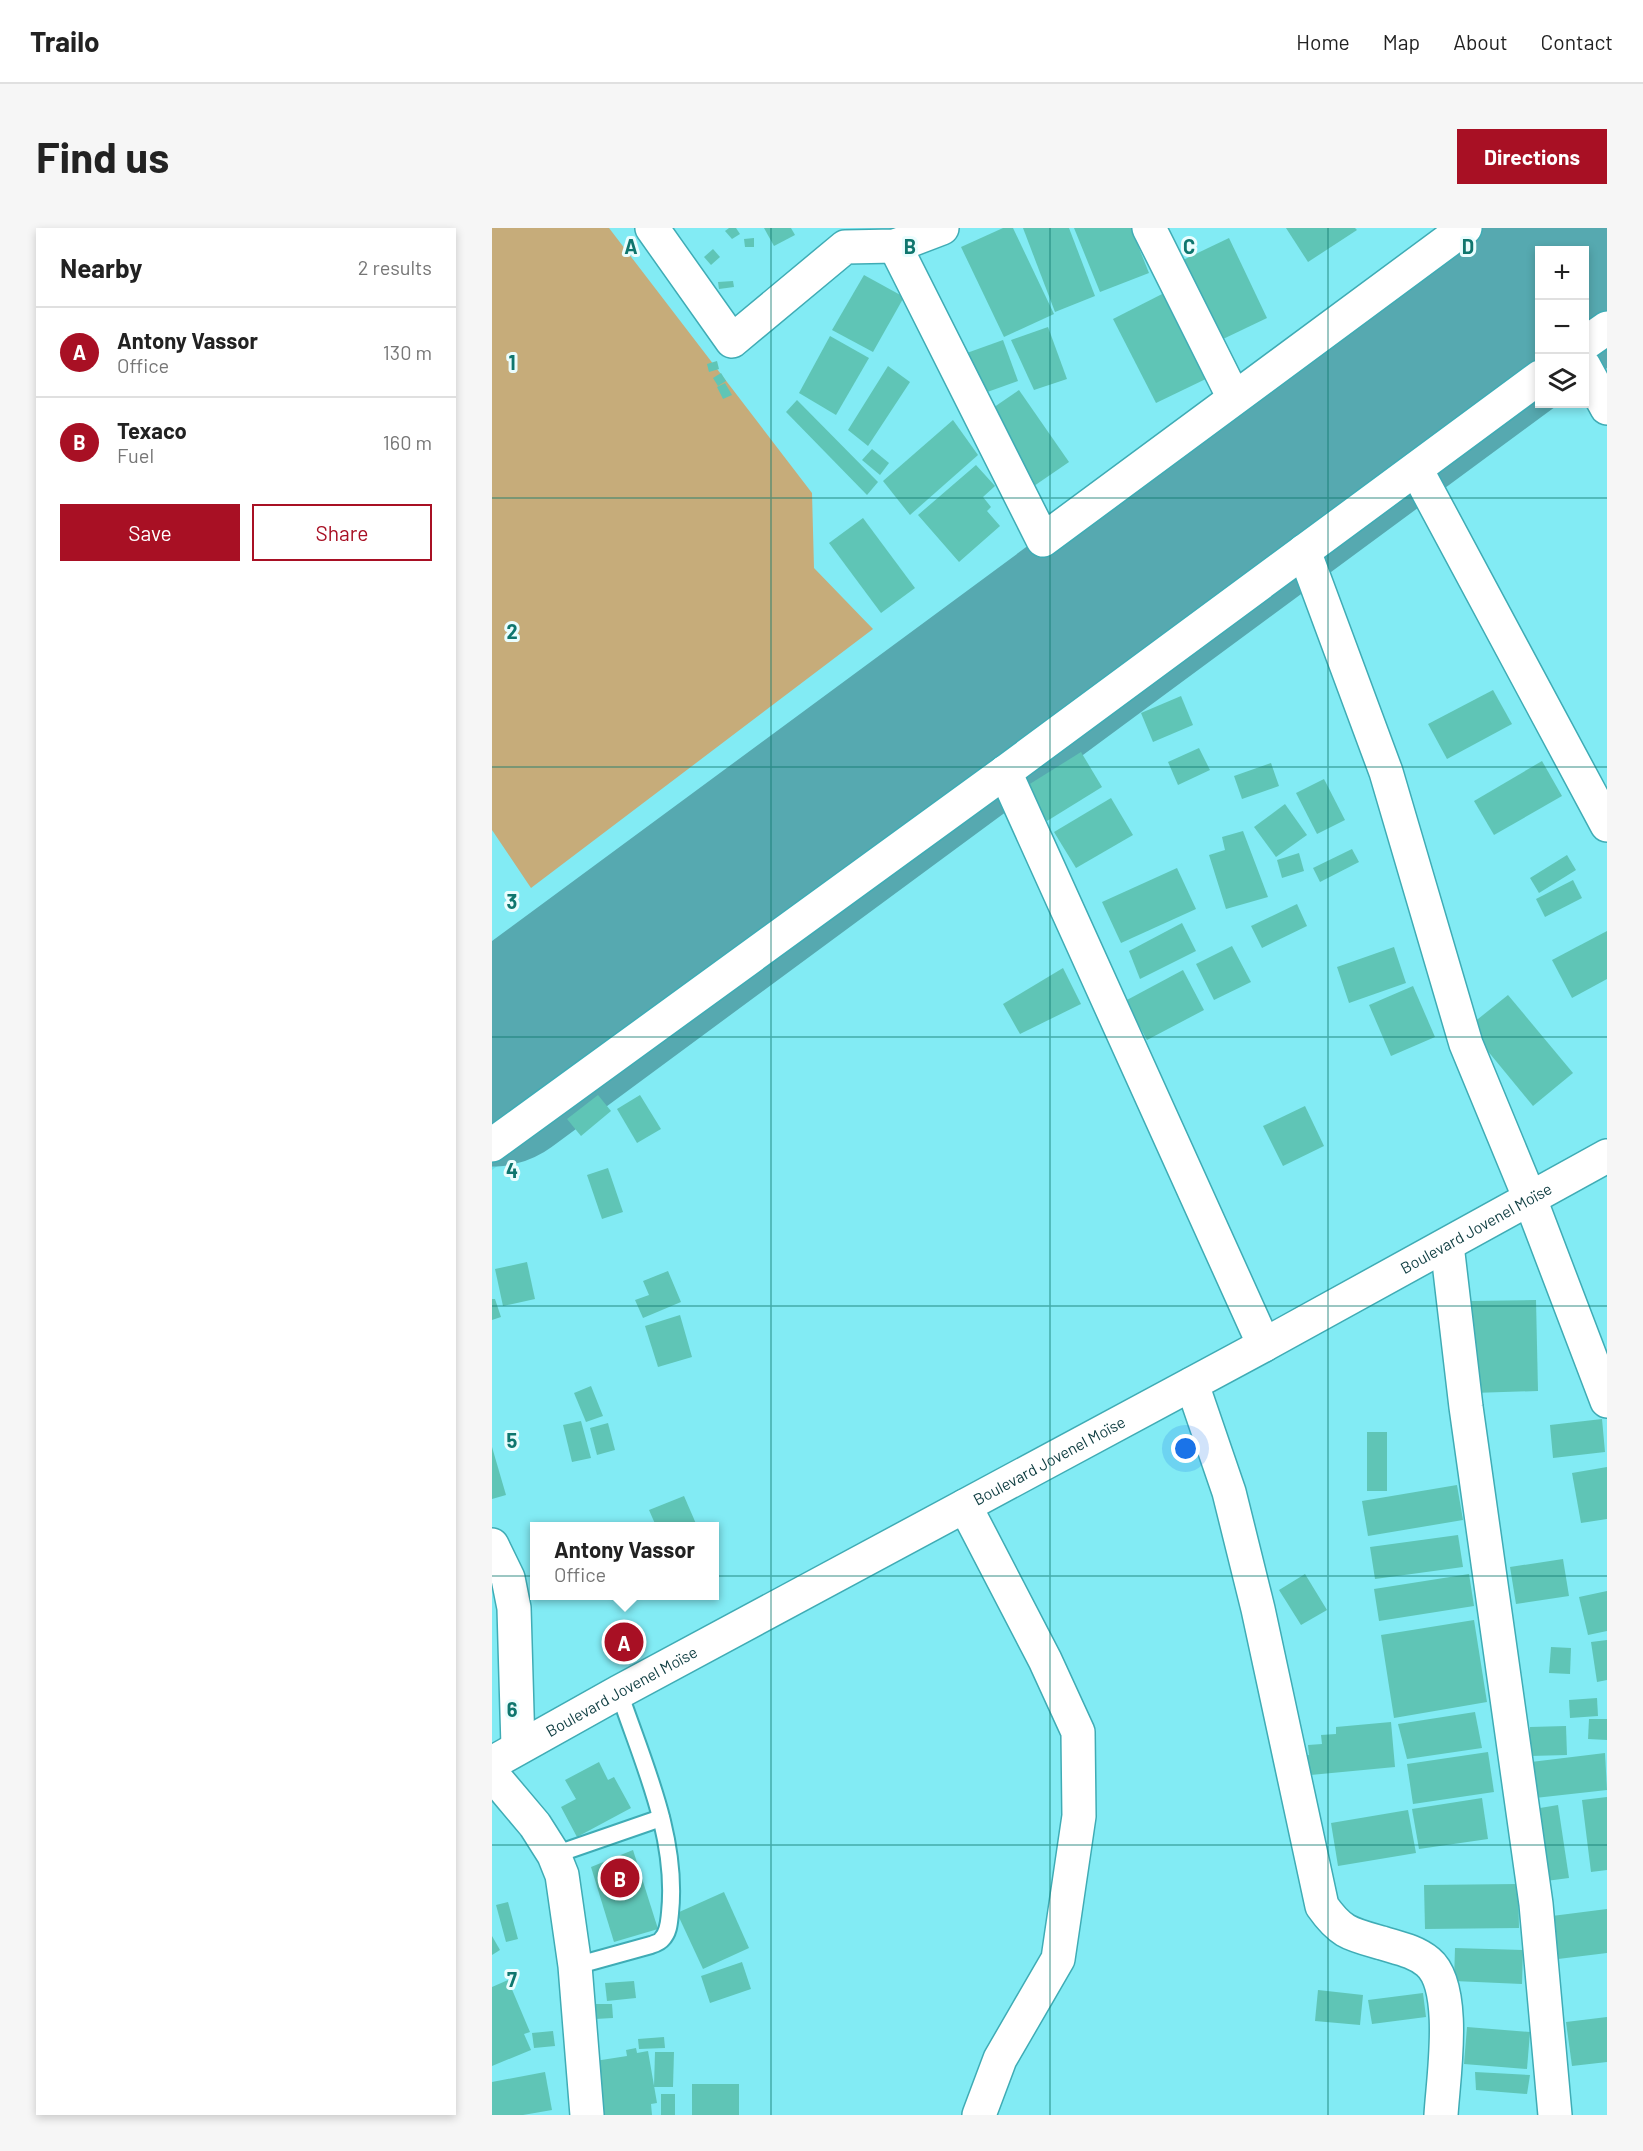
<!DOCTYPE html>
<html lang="en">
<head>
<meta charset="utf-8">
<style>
	body { margin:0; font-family:Barlow,sans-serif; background:#f6f6f6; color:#222 }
	.controls { position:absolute; right:18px; top:18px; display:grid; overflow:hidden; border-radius:0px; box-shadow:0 3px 9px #0003 }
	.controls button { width:54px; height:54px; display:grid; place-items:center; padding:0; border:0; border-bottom:2px solid #e0e0e0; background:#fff; color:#222; font:30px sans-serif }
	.you { position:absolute; left:694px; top:1221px; width:21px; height:21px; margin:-15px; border:4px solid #fff; border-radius:50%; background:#1a73e8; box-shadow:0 0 0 9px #1a73e833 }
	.badge { display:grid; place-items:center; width:39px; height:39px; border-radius:50%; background:#a81024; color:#fff; font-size:20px; font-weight:700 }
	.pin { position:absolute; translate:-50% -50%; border:3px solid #fff; box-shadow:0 2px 6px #0006 }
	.popup { position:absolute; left:38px; top:1294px; width:189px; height:78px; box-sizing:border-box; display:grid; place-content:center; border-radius:0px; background:#fff; filter:drop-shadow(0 2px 4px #0005); font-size:20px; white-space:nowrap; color:#767676 }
	.popup b { font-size:22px; color:#222 }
	.popup::after { content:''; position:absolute; left:50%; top:100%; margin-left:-12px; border:12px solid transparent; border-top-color:#fff }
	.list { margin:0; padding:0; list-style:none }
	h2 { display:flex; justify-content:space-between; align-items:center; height:78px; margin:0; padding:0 24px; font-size:26px }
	h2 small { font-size:20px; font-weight:400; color:#767676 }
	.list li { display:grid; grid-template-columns:39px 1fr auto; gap:18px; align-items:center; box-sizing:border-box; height:90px; padding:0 24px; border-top:2px solid #e0e0e0 }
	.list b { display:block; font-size:22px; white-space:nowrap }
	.list p { margin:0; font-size:20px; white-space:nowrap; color:#767676 }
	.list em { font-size:20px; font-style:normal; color:#767676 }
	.actions { display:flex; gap:12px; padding:18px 24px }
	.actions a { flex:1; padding:14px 0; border:2px solid #a81024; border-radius:0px; text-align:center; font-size:21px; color:#a81024 }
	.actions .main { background:#a81024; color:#fff }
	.icon { flex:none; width:33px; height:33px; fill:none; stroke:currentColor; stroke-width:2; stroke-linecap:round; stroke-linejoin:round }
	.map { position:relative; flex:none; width:1115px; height:1887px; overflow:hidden; border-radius:0px }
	header { display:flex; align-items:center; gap:36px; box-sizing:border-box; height:84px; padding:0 30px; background:#fff; border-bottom:2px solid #e0e0e0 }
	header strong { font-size:28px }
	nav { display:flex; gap:33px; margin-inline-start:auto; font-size:21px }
	.intro { display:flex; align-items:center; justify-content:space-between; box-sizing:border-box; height:144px; padding:0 36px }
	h1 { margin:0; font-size:42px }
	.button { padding:15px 27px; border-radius:0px; background:#a81024; color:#fff; font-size:21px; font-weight:700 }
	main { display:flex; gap:36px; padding:0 36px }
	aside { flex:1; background:#fff; border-radius:0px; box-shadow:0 3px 9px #0003 }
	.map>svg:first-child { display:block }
</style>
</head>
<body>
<header>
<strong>Trailo</strong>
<nav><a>Home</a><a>Map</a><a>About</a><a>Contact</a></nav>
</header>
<div class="intro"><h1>Find us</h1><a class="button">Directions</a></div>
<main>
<aside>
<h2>Nearby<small>2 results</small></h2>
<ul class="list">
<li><span class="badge">A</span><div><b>Antony Vassor</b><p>Office</p></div><em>130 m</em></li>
<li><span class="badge">B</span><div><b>Texaco</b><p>Fuel</p></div><em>160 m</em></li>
</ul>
<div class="actions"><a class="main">Save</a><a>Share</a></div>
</aside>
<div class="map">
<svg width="1115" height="1887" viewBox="0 0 1115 1887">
	<rect width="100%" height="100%" fill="#82ebf4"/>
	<polygon fill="#69dfe9" points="999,0 1115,0 1115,126 1093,143 1092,22 1048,22 1048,176 721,418 130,845 0,942 0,753 395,451"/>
	<polygon fill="#c6ac7a" points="0,0 117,0 320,265 322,340 381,401 39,660 0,602"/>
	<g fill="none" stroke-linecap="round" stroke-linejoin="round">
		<polyline stroke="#56a9b0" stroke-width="201" points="0,838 1048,65"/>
	</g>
	<g fill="#5fc5b6">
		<polygon points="237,0 244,0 248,6 240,11 233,3"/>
		<polygon points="272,0 299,0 303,7 282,18"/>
		<polygon points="511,0 521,0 562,86 512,109 469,19"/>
		<polygon points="531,0 577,0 603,68 563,84"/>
		<polygon points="582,0 639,0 657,45 608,64"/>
		<polygon points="794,0 863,0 865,2 816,34"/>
		<polygon points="262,10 262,19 253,19 252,11"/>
		<polygon points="737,10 775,90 729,112 691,32"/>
		<polygon points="221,21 228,29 219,37 212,29"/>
		<polygon points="372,47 412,69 381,124 340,102"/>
		<polygon points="241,53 242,59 227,61 226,54"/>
		<polygon points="676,63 720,148 664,175 621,91"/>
		<polygon points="556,99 575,151 542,162 519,112"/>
		<polygon points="338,108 377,130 344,187 307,165"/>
		<polygon points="511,112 526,153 487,167 472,126"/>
		<polygon points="225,133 227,141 217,144 215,136"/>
		<polygon points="396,138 418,154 376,218 356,202"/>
		<polygon points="229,145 234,153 226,158 221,150"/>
		<polygon points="233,155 240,167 231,171 225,159"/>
		<polygon points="527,162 577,234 542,258 492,186"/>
		<polygon points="305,172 386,254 375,267 294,184"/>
		<polygon points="461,192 486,227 418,287 391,253"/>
		<polygon points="380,221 397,235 388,247 370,232"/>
		<polygon points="484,237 503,258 491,269 499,279 495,283 508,298 467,334 426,287"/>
		<polygon points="371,290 423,360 389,385 337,315"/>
		<polygon points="1001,462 1020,496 955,531 936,496"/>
		<polygon points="689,468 701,497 661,514 649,485"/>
		<polygon points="707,520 718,542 686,557 676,534"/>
		<polygon points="589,524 610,559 555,593 533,559"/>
		<polygon points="1050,533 1070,568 1002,607 982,573"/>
		<polygon points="779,535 787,558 750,571 742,548"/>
		<polygon points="832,551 853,592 825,606 804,565"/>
		<polygon points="619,570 641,607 584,640 562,604"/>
		<polygon points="793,576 815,607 784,629 762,599"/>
		<polygon points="751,603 776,669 734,681 717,627 733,622 730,609"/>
		<polygon points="860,621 867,634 828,654 821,640"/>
		<polygon points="807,625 812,643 790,650 785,632"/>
		<polygon points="1075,627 1084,642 1047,665 1038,650"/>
		<polygon points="685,640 704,681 629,715 610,674"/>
		<polygon points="1081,652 1090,670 1053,689 1044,671"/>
		<polygon points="805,676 815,698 770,720 759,698"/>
		<polygon points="690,695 704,723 648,751 637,723"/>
		<polygon points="1115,703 1115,751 1080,770 1060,732"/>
		<polygon points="740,718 759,754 722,772 704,736"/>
		<polygon points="902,719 914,755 857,775 845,739"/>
		<polygon points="571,740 589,776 528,806 511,776"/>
		<polygon points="691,742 712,782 655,812 633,773"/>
		<polygon points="921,758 943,809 899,828 877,777"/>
		<polygon points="1016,767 1081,845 1041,878 976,799"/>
		<polygon points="106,867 119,883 89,908 75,891"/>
		<polygon points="148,867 169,901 145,915 125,881"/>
		<polygon points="813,878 832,918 791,938 771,898"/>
		<polygon points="116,940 131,984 110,991 95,947"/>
		<polygon points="35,1034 43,1071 11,1078 3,1041"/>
		<polygon points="176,1043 189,1074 151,1090 143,1072 157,1067 151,1053"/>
		<polygon points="0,1071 3,1071 9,1089 0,1092"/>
		<polygon points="1044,1072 1046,1163 981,1165 978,1073"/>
		<polygon points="188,1087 200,1129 166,1139 153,1098"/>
		<polygon points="99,1158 111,1188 94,1194 82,1165"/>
		<polygon points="1110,1191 1113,1224 1061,1230 1058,1197"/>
		<polygon points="89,1193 99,1230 80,1234 71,1197"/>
		<polygon points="116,1195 123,1222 105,1227 98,1200"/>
		<rect x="875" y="1204" width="20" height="59"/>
		<polygon points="0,1219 14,1267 0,1271"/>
		<polygon points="1115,1239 1115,1291 1089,1295 1080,1245"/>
		<polygon points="965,1257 971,1292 876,1308 870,1273"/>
		<polygon points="192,1268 205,1298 164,1298 157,1282"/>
		<polygon points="966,1307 971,1339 883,1351 878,1319"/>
		<polygon points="1071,1331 1077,1368 1024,1376 1018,1339"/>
		<polygon points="813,1346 835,1382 809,1397 787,1362"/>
		<polygon points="977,1346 982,1378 887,1393 882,1361"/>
		<polygon points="1115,1363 1115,1403 1096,1407 1087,1369"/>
		<polygon points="982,1392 995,1474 902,1490 889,1407"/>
		<polygon points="1115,1412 1115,1452 1105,1454 1099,1414"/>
		<polygon points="1059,1419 1079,1420 1078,1446 1057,1445"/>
		<polygon points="1105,1470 1106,1488 1078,1490 1077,1472"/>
		<polygon points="983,1484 990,1520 915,1531 906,1496"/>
		<polygon points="1097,1491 1115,1491 1115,1512 1096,1511"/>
		<polygon points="899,1494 903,1539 808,1548 806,1528 817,1527 816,1517 830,1516 829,1507 844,1506 844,1499"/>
		<polygon points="1074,1498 1075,1527 1038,1528 1038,1499"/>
		<polygon points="996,1524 1002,1564 921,1576 915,1536"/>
		<polygon points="1113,1525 1115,1562 1043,1570 1039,1534"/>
		<polygon points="107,1534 116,1552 122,1549 139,1580 85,1609 69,1579 84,1571 73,1552"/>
		<polygon points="1115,1569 1115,1642 1099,1644 1090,1572"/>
		<polygon points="990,1570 996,1611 927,1621 920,1581"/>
		<polygon points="1066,1577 1077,1650 1054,1653 1042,1581"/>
		<polygon points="916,1582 924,1625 846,1638 839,1595"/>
		<polygon points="141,1622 166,1701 122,1714 99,1639"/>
		<polygon points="1026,1656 1027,1700 933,1701 932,1657"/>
		<polygon points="232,1664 257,1720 211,1741 185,1685"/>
		<polygon points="16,1674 26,1711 14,1714 4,1677"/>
		<polygon points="1115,1681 1115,1725 1066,1731 1060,1688"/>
		<polygon points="0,1708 8,1722 0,1727"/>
		<polygon points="963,1720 1031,1722 1030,1756 962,1753"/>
		<polygon points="250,1734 259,1761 218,1775 209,1748"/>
		<polygon points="16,1752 38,1804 32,1806 39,1822 0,1838 0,1759"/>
		<polygon points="142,1753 144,1770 115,1773 113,1755"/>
		<polygon points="826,1762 871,1767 868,1797 823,1793"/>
		<polygon points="931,1765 934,1789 880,1796 876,1772"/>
		<polygon points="103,1776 120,1776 121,1790 103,1791"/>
		<polygon points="1115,1789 1115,1834 1080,1838 1074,1794"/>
		<polygon points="975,1799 1038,1804 1035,1841 972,1836"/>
		<polygon points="61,1803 63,1818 42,1820 40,1805"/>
		<polygon points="172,1809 173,1820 147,1821 146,1811"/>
		<polygon points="144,1820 145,1825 156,1823 165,1875 159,1876 160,1887 112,1887 103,1833 135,1828 134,1822"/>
		<polygon points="163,1824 182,1824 181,1859 162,1859"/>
		<polygon points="53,1844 60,1882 31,1887 0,1887 0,1854"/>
		<polygon points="983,1844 1038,1847 1035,1866 984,1862"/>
		<rect x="200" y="1856" width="47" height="31"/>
		<rect x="169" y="1866" width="14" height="21"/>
	</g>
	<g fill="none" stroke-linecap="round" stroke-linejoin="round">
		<defs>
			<g id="service">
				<polyline points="62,1627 169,1590"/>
				<path d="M83 1738 159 1717C162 1716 168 1714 170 1711 177 1704 177 1694 178 1685 186 1609 151 1535 127 1464"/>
			</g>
			<g id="minor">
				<polyline points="160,0 240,113 353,19 403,18 450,0"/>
				<polyline points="657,0 742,170"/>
				<polyline points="403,18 551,312 973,0"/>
				<polyline points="1092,116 1115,100"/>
				<polyline points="1092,138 1115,180"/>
				<polyline points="924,241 1115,597"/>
				<polyline points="812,323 894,544 974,816 1038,971 1115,1173"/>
				<polyline points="513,544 772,1117"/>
				<polyline points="0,917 513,544 1048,149"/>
				<polyline points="955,1017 974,1179 1044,1676 1063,1887"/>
				<path d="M700 1156 737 1264 766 1381 830 1678C849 1705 858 1706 890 1715 906 1720 923 1723 936 1734 966 1759 951 1851 949 1887"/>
				<polyline points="473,1278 553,1432 586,1504 587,1588 566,1731 508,1831 487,1887"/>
				<polyline points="0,1317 16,1350 22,1380 26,1519"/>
				<polyline points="0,1546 43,1597 62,1627 70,1647 83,1738 95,1887"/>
			</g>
			<g id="primary">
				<path id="s1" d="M0 1535 127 1464 772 1117 1115 928"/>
			</g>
		</defs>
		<use href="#service" stroke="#3facb5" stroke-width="20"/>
		<use href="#minor" stroke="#3facb5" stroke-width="36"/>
		<use href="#primary" stroke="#3facb5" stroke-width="36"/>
		<use href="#service" stroke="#fff" stroke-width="16"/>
		<use href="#minor" stroke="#fff" stroke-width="33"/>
		<use href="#primary" stroke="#fff" stroke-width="33"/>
	</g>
	<path fill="none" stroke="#0f766e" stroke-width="1.5" stroke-opacity="0.55" d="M279 0V1887M558 0V1887M836 0V1887M0 270H1115M0 539H1115M0 809H1115M0 1078H1115M0 1348H1115M0 1617H1115"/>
	<g text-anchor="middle" stroke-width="6" stroke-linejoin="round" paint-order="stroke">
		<g font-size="16" fill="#0d3c40" stroke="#eafdfe">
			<text dy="6" stroke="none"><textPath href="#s1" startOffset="1120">Boulevard Jovenel Moïse</textPath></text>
			<text dy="6" stroke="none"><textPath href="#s1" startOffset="634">Boulevard Jovenel Moïse</textPath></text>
			<text dy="6" stroke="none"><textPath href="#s1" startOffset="148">Boulevard Jovenel Moïse</textPath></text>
		</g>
	</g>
	<g font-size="20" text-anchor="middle" font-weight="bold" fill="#0f766e" stroke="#eafdfe" stroke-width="6" stroke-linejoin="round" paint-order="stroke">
		<text x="139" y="26">A</text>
		<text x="418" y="26">B</text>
		<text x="697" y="26">C</text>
		<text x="976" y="26">D</text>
		<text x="20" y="142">1</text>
		<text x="20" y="411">2</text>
		<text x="20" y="681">3</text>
		<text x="20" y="950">4</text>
		<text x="20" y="1220">5</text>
		<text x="20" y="1489">6</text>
		<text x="20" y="1759">7</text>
	</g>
</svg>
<div class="controls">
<button>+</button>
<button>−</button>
<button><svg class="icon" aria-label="layers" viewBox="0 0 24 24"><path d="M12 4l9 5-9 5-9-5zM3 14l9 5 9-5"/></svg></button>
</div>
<div class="you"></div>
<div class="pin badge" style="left:132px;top:1414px">A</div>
<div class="popup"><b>Antony Vassor</b>Office</div>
<div class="pin badge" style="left:128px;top:1650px">B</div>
</div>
</main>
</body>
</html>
